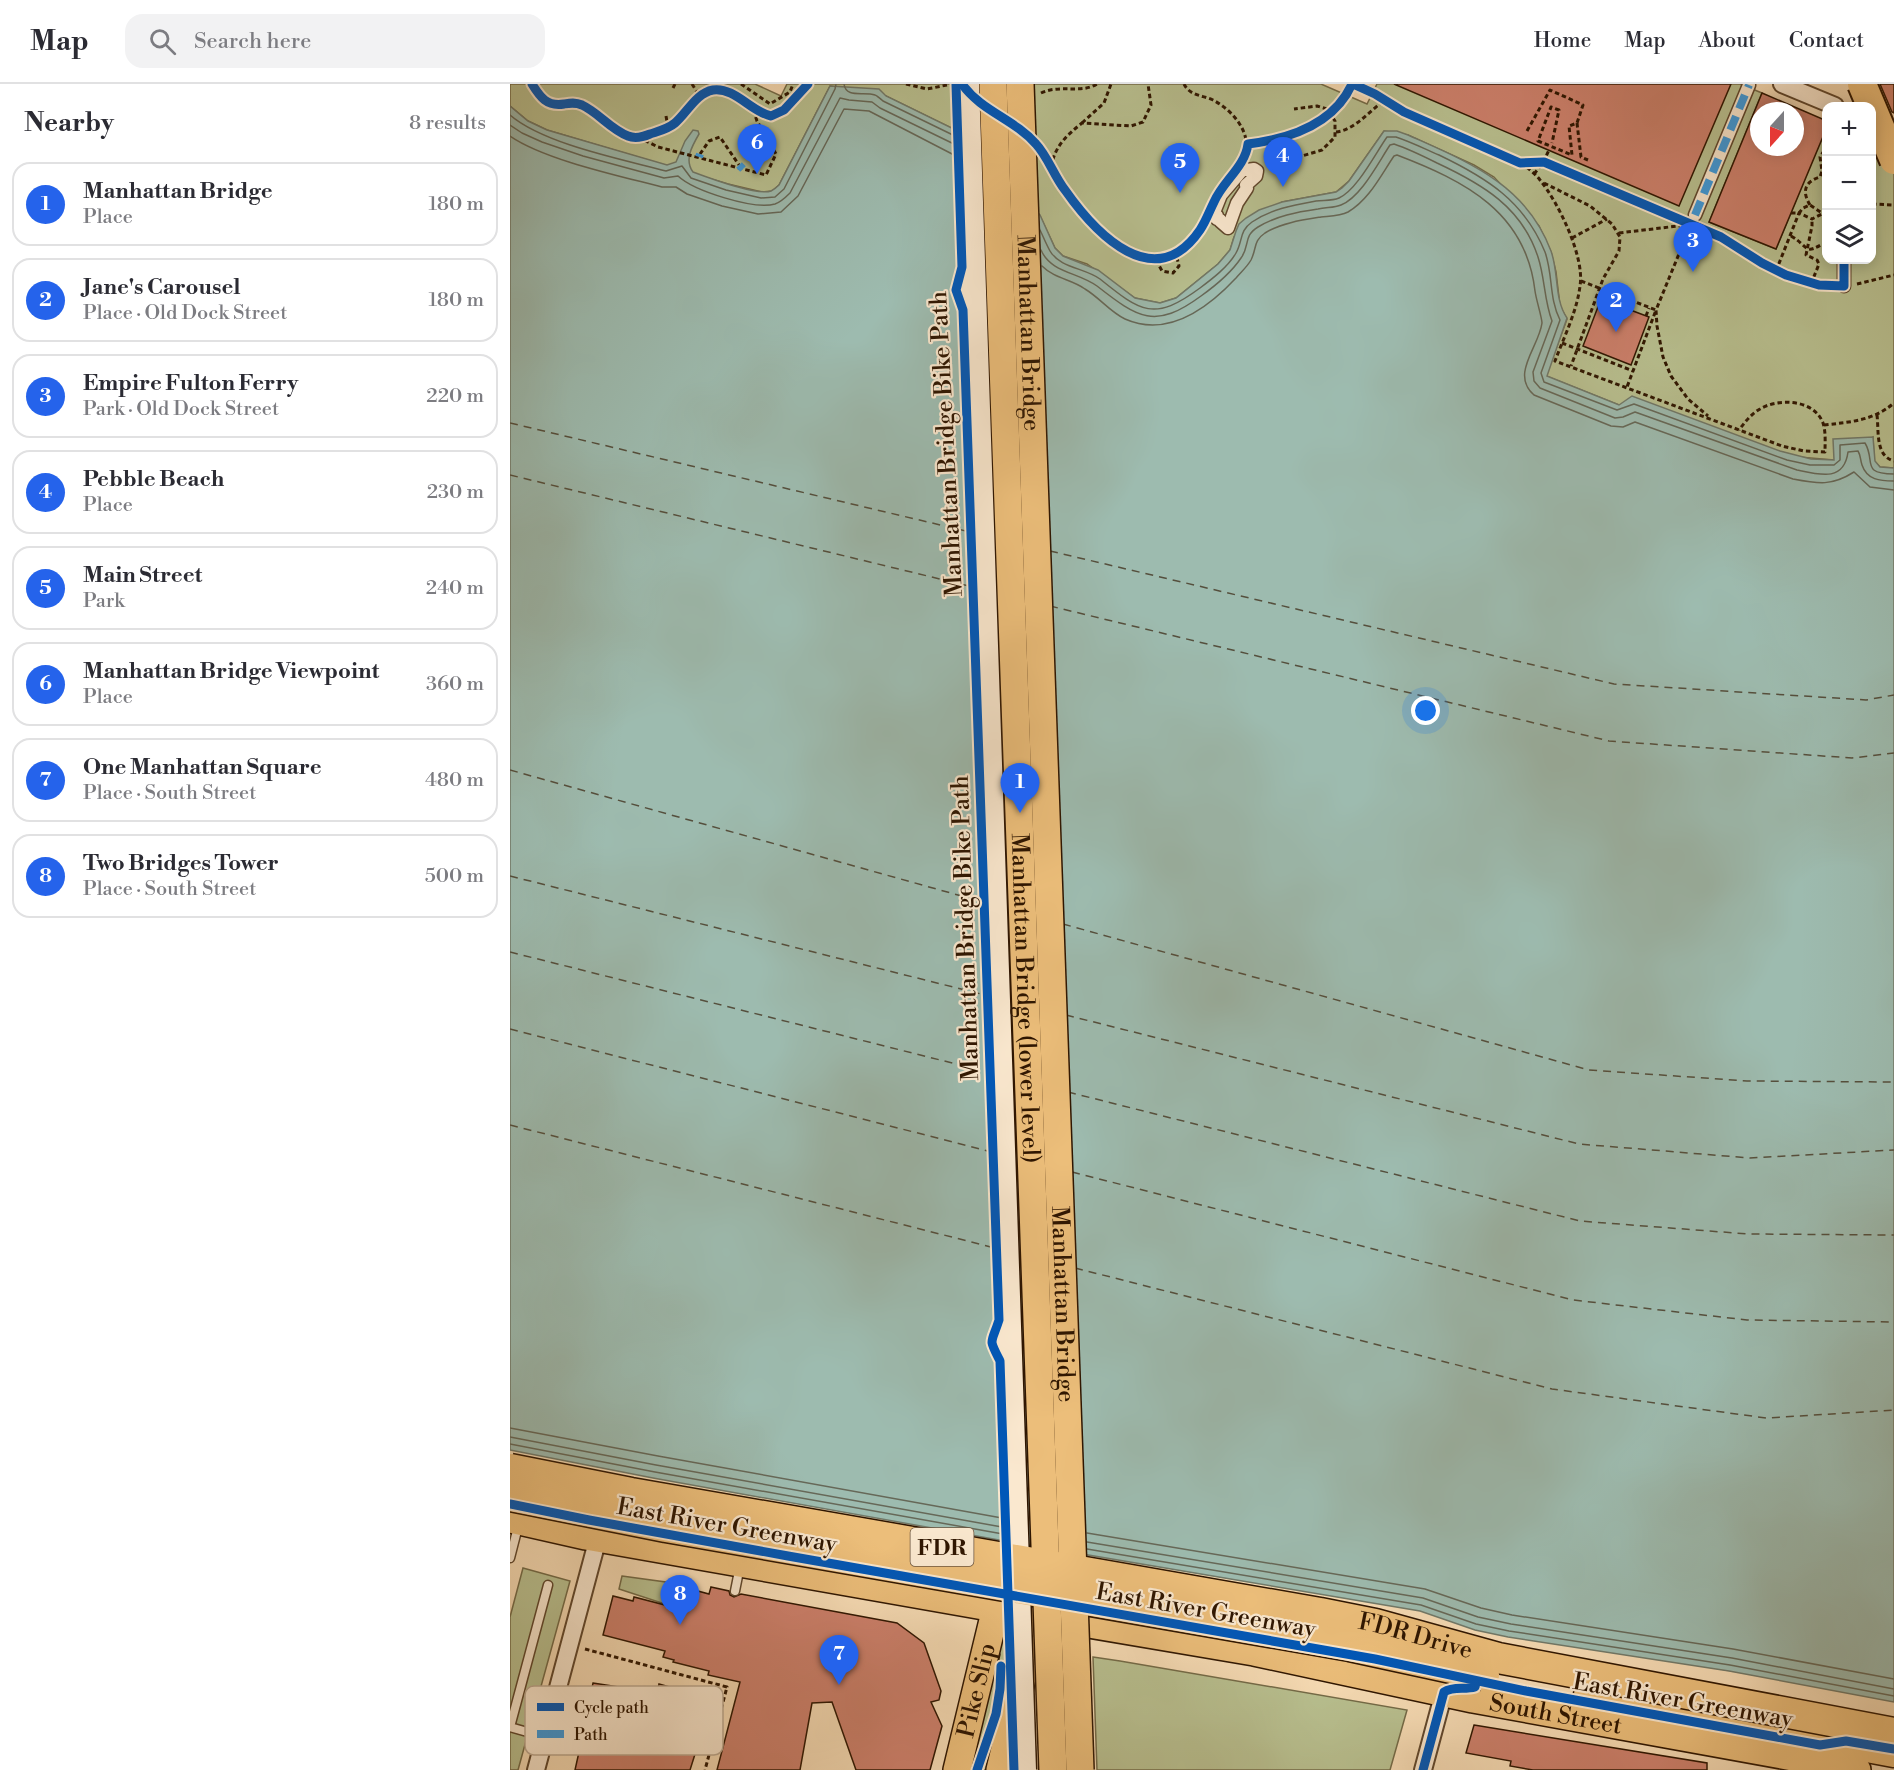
<!DOCTYPE html>
<html lang="en">
<head>
<meta charset="utf-8">
<style>
	body { margin:0; font-family:"Libre Bodoni",serif; background:#f2f2f3; color:#2b2b33 }
	.controls { position:absolute; right:18px; top:18px; display:grid; overflow:hidden; border-radius:12px; box-shadow:0 3px 15px #0003 }
	.controls button { width:54px; height:54px; display:grid; place-items:center; padding:0; border:0; border-bottom:2px solid #e1e1e2; background:#fff; color:#2b2b33; font:30px sans-serif }
	.compass { position:absolute; left:1240px; top:18px; width:54px; height:54px; border-radius:50%; background:#fff; box-shadow:0 3px 15px #0003; rotate:201deg }
	.you { position:absolute; left:916px; top:627px; width:21px; height:21px; margin:-15px; border:4px solid #fff; border-radius:50%; background:#1a73e8; box-shadow:0 0 0 9px #1a73e833 }
	.badge { display:grid; place-items:center; width:39px; height:39px; border-radius:50%; background:#2563eb; color:#fff; font-size:20px; font-weight:700 }
	.pin { position:absolute; translate:-50% -50px; filter:drop-shadow(0 2px 3px #0008) }
	.pin::after { content:''; position:absolute; top:32px; width:21px; height:18px; background:inherit; clip-path:polygon(0 0,100% 0,50% 100%) }
	.list { margin:0; padding:0; list-style:none }
	h2 { display:flex; justify-content:space-between; align-items:center; height:78px; margin:0; padding:0 24px; font-size:26px }
	h2 small { font-size:20px; font-weight:400; color:#7c7c81 }
	.list li { display:grid; grid-template-columns:39px 1fr auto; gap:18px; align-items:center; box-sizing:border-box; height:84px; margin:0 12px 12px; padding:0 12px; border:2px solid #e1e1e2; border-radius:18px }
	.list b { display:block; font-size:22px; white-space:nowrap }
	.list p { margin:0; font-size:20px; white-space:nowrap; color:#7c7c81 }
	.list em { font-size:20px; font-style:normal; color:#7c7c81 }
	.icon { flex:none; width:33px; height:33px; fill:none; stroke:currentColor; stroke-width:2; stroke-linecap:round; stroke-linejoin:round }
	.map { position:relative; flex:none; width:1384px; height:1686px; overflow:hidden }
	header { display:flex; align-items:center; gap:36px; box-sizing:border-box; height:84px; padding:0 30px; background:#fff; border-bottom:2px solid #e1e1e2 }
	header strong { font-size:28px }
	nav { display:flex; gap:33px; margin-inline-start:auto; font-size:21px }
	.search { width:420px; height:54px; background:#f2f2f3; display:flex; align-items:center; gap:15px; box-sizing:border-box; padding:0 21px; border-radius:18px; color:#7c7c81; font-size:22px }
	main { display:flex }
	aside { flex:1; background:#fff }
	.map>svg:first-child { display:block }
</style>
</head>
<body>
<header>
<strong>Map</strong>
<div class="search"><svg class="icon" aria-label="search" viewBox="0 0 24 24"><circle cx="10" cy="10" r="6"/><path d="M15 15l6 6"/></svg>Search here</div>
<nav><a>Home</a><a>Map</a><a>About</a><a>Contact</a></nav>
</header>
<main>
<aside>
<h2>Nearby<small>8 results</small></h2>
<ul class="list">
<li><span class="badge">1</span><div><b>Manhattan Bridge</b><p>Place</p></div><em>180 m</em></li>
<li><span class="badge">2</span><div><b>Jane's Carousel</b><p>Place · Old Dock Street</p></div><em>180 m</em></li>
<li><span class="badge">3</span><div><b>Empire Fulton Ferry</b><p>Park · Old Dock Street</p></div><em>220 m</em></li>
<li><span class="badge">4</span><div><b>Pebble Beach</b><p>Place</p></div><em>230 m</em></li>
<li><span class="badge">5</span><div><b>Main Street</b><p>Park</p></div><em>240 m</em></li>
<li><span class="badge">6</span><div><b>Manhattan Bridge Viewpoint</b><p>Place</p></div><em>360 m</em></li>
<li><span class="badge">7</span><div><b>One Manhattan Square</b><p>Place · South Street</p></div><em>480 m</em></li>
<li><span class="badge">8</span><div><b>Two Bridges Tower</b><p>Place · South Street</p></div><em>500 m</em></li>
</ul>
</aside>
<div class="map">
<svg width="1384" height="1686" viewBox="0 0 1384 1686">
	<rect width="100%" height="100%" fill="#f7dcb5"/>
	<filter id="stains"><feTurbulence type="fractalNoise" baseFrequency=".00333" numOctaves="4"/><feColorMatrix values="0 0 0 0 .2 0 0 0 0 .09 0 0 0 0 .02 0 0 0 .5 -.17"/></filter>
	<radialGradient id="worn" r=".72"><stop offset=".6" stop-color="#630" stop-opacity="0"/><stop offset="1" stop-color="#630" stop-opacity=".3"/></radialGradient>
	<g fill="#b9c191" stroke="#746b48" stroke-width="1.5">
		<polygon points="0,0 245,0 271,12 277,0 811,0 857,20 867,0 1230,0 1252,9 1199,138 1266,165 1316,43 1316,176 1362,176 1362,56 1384,66 1384,384 1370,383 1364,377 1363,353 1324,376 1289,373 1109,321 1036,292 1057,235 1050,222 1046,188 1041,168 1029,142 984,93 964,81 898,51 874,47 839,97 826,108 772,118 724,153 720,166 708,180 666,214 650,219 625,214 577,180 553,172 545,164 530,132 452,49 376,12 320,2 269,101 262,107 252,108 218,100 37,46 18,37 0,22"/>
		<polygon points="13,1484 60,1497 8,1686 0,1686 0,1533"/>
		<polygon points="112,1492 170,1500 164,1523 109,1505"/>
		<polygon points="495,1543 507,1548 483,1686 456,1686"/>
		<polygon points="583,1573 610,1577 897,1626 880,1686 587,1686"/>
	</g>
	<path fill="#9dbbaf" stroke="#717969" stroke-width="1.5" d="M320 2 369 5 376 12 452 49 530 131 545 164 553 172 588 186 625 214 650 219 666 214 708 180 720 166 726 147 729 140 736 134 749 126 772 118 826 108 832 104 839 97 874 47H887L898 51C958 78 1016 100 1041 167 1049 189 1044 215 1057 234L1037 292 1109 321 1122 312 1270 367 1301 375 1324 376 1323 355 1363 353 1365 377 1370 383 1384 384V1618L1219 1587 998 1553 965 1546 910 1527 489 1456 143 1394 0 1366V22L18 37 37 46 157 81 166 78 175 57 183 46 188 47 189 50C182 62 174 76 183 88 199 94 247 112 261 107 263 106 267 103 269 101Z"/>
	<polygon fill="#f7dcb5" points="1077,1569 1217,1588 1384,1620 1384,1621 1219,1590"/>
	<g fill="none" stroke-linecap="round" stroke-linejoin="round">
		<g stroke="#666858" stroke-width="1.5">
			<path d="M334 0C336 15 354 7 365 11 366 11 372 16 373 17L445 52"/>
			<path d="M0 31C34 60 111 75 156 87L172 82 181 94 216 106 251 114 265 113 274 105 325 5 326 0"/>
			<path d="M0 41 12 49 32 58 73 72 154 94 168 92C184 107 244 126 265 120 271 118 276 113 280 109L330 14 339 16 362 18 370 24 446 61"/>
			<path d="M0 52C35 76 110 92 152 103H166L177 110 212 122 248 130 271 128 288 112 334 25 359 27 446 72"/>
			<path d="M530 146C533 152 536 160 540 167 550 184 575 184 590 195 631 228 644 238 690 204 702 195 718 183 726 169 733 157 729 147 742 138 761 125 784 121 806 117 814 116 822 117 829 114 847 106 865 70 877 53H886C901 58 915 65 929 71 977 94 1014 117 1035 168 1043 190 1039 215 1050 236L1031 289 1034 298 1107 326 1124 320 1277 376 1300 381H1324L1330 376V361L1355 359C1366 377 1350 390 1384 390"/>
			<path d="M531 166C541 189 568 188 587 202 628 234 645 246 691 212 705 202 721 189 731 174 740 162 733 152 748 143 766 132 787 128 808 125 816 123 824 124 831 121 851 113 868 79 880 61L884 60C899 65 913 72 927 79 972 100 1012 123 1028 173 1035 194 1034 216 1042 237L1023 288 1024 297 1030 304 1105 334 1113 333 1125 328 1287 386C1310 391 1334 398 1338 368L1348 367C1351 372 1350 375 1352 381 1357 396 1370 397 1384 397"/>
			<path d="M532 182C545 195 561 195 575 205 590 214 600 228 615 235 658 254 698 224 726 194 731 188 737 183 741 176 747 164 743 157 755 149 771 139 792 136 811 133 820 132 830 132 838 128 859 116 871 91 884 72L887 71C955 97 1016 128 1025 207 1026 215 1032 234 1032 239 1029 263 1000 290 1024 311L1101 342 1113 343 1125 338 1283 395C1309 400 1322 402 1344 388L1360 403 1384 406"/>
			<polyline points="0,1344 148,1372 492,1434"/>
			<polyline points="0,1353 146,1381 492,1443"/>
			<polyline points="0,1360 145,1388 493,1450"/>
			<polyline points="577,1449 915,1505 971,1524 1002,1531 1223,1565 1384,1595"/>
			<polyline points="577,1458 913,1514 968,1533 1001,1540 1222,1574 1384,1605"/>
			<polyline points="577,1465 911,1521 966,1540 999,1547 1220,1581 1384,1612"/>
		</g>
		<g stroke="#554f3d" stroke-width="1.5" stroke-dasharray="8 6" stroke-linecap="butt">
			<polyline points="0,339 460,448"/>
			<polyline points="0,391 463,503"/>
			<polyline points="540,467 1104,600 1356,616 1384,611"/>
			<polyline points="540,522 1099,657 1342,674 1384,669"/>
			<polyline points="0,686 473,818"/>
			<polyline points="0,792 475,911"/>
			<polyline points="553,840 1079,986 1237,997 1384,998"/>
			<polyline points="0,868 478,988"/>
			<polyline points="556,931 1069,1060 1240,1074 1384,1066"/>
			<polyline points="0,945 482,1068"/>
			<polyline points="558,1008 1070,1137 1238,1150 1384,1151"/>
			<polyline points="0,1041 485,1164"/>
			<polyline points="562,1088 1063,1216 1237,1236 1384,1238"/>
			<polyline points="565,1184 1042,1305 1256,1334 1384,1326"/>
		</g>
	</g>
	<g fill="#cd806c" stroke="#2e1500" stroke-width="1.5" fill-rule="evenodd">
		<polygon points="884,0 1221,0 1169,122"/>
		<polygon points="1370,0 1384,0 1384,29 1382,28"/>
		<path d="M1252 9 1317 37V43L1266 165 1199 138ZM1249 27H1285V63H1249Z"/>
		<polygon points="1091,215 1139,233 1121,281 1073,262"/>
		<polygon points="201,1503 219,1507 220,1511 224,1513 231,1510 387,1539 414,1559 431,1607 429,1616 421,1618 432,1642 420,1686 346,1686 322,1618 302,1619 290,1686 207,1686 230,1598 198,1591 199,1587 163,1578 164,1576 153,1573 155,1567 93,1551 103,1512 123,1517 124,1513 178,1527 184,1506 199,1510"/>
		<polygon points="83,1599 116,1604 115,1609 120,1610 112,1650 138,1658 149,1600 198,1614 192,1648 180,1686 65,1686 73,1650 69,1649 76,1618 79,1618"/>
		<polygon points="964,1641 1197,1679 1197,1686 1023,1686 1000,1682 1001,1677 956,1669"/>
	</g>
	<g fill="none" stroke-linecap="round" stroke-linejoin="round">
		<defs>
			<g id="service">
				<polyline points="0,1474 9,1439"/>
				<polyline points="225,1507 230,1482"/>
				<polyline points="35,1653 0,1643 38,1501"/>
			</g>
			<g id="pedestrian">
				<polygon points="734,84 737,86 744,85 747,87 746,92 736,101 737,104 727,119 718,144 710,137 710,136 707,135 707,132 703,131 711,111"/>
				<polyline points="1185,131 1239,1"/>
				<polyline points="1334,176 1334,202"/>
			</g>
			<g id="minor">
				<polyline points="1272,0 1325,22"/>
				<polyline points="26,1686 88,1454"/>
				<polyline points="913,1686 934,1608"/>
			</g>
			<g id="primary">
				<path id="s1" d="M0 1435 76 1452 502 1527 744 1568 963 1615 1305 1677 1347 1686"/>
				<path id="s2" d="M447 1686 486 1524"/>
				<polyline points="490,1686 527,1531"/>
			</g>
			<polyline id="motorway" points="1079,1611 1384,1668"/>
		</defs>
		<use href="#service" stroke="#60472d" stroke-width="11"/>
		<use href="#pedestrian" stroke="#60472d" stroke-width="15"/>
		<use href="#minor" stroke="#60472d" stroke-width="20"/>
		<use href="#primary" stroke="#2e1500" stroke-width="30"/>
		<use href="#motorway" stroke="#2e1500" stroke-width="33"/>
		<g stroke="#2e1500" stroke-width="3" stroke-dasharray="4.5 3" stroke-linecap="butt">
			<path d="M22 0C30 13 37 23 54 20 60 19 65 18 72 21 89 29 100 45 118 52 125 55 133 53 140 50 149 47 158 45 165 39 177 29 186 9 203 6 225 3 241 28 261 32L274 26 298 0"/>
			<polyline points="182,0 190,13"/>
			<polyline points="231,0 260,20 280,8 283,0"/>
			<polyline points="396,0 417,5 437,1"/>
			<path d="M674 0C680 12 692 11 703 16 722 26 742 48 735 71"/>
			<polyline points="163,4 165,0"/>
			<path d="M855 5 894 28 1005 76C1014 81 1023 87 1030 96 1048 118 1075 173 1070 202 1067 227 1054 253 1045 277L1272 362 1294 367 1315 368C1315 359 1316 348 1313 339 1304 315 1268 314 1250 325 1241 330 1235 338 1229 346"/>
			<path d="M531 9C550 0 571 10 587 0"/>
			<polyline points="156,32 158,43"/>
			<polyline points="572,39 594,19 601,0"/>
			<polyline points="1067,39 1071,73 1078,76"/>
			<polyline points="1017,47 1040,6 1073,21 1067,39 1059,42 1062,71 1028,57 1041,23 1049,26 1042,59"/>
			<path d="M826 48C845 46 859 27 875 16"/>
			<polyline points="128,53 148,63 256,91 266,70 247,37 243,25"/>
			<path d="M738 60C779 55 824 40 842 0"/>
			<polyline points="190,70 199,57 210,53 229,81"/>
			<path d="M534 72C564 125 639 229 694 140"/>
			<polyline points="1011,79 1034,78 1173,137"/>
			<polyline points="758,82 812,66 825,53 825,37 817,25 807,22 784,25"/>
			<path d="M541 83C545 62 556 52 572 39L621 42 633 38 641 21 638 0"/>
			<polyline points="1024,90 1033,79 1039,66"/>
			<polyline points="1034,99 1080,122 1102,140 1110,153 1109,167 1093,195 1061,282"/>
			<polyline points="1362,120 1384,121"/>
			<path d="M1300 121C1292 108 1294 98 1310 93L1312 87 1310 73 1316 64"/>
			<polyline points="1281,129 1289,129 1293,124 1300,121 1312,129"/>
			<polyline points="1180,143 1146,226 1147,242 1153,273 1161,292 1178,315 1198,332"/>
			<polyline points="1190,144 1225,160 1252,179 1276,191 1301,200 1322,203"/>
			<polyline points="1109,149 1176,141"/>
			<path d="M1281 152C1300 163 1293 172 1316 158"/>
			<polyline points="1062,154 1097,135"/>
			<polyline points="646,176 652,187 663,189 669,182 666,170"/>
			<polyline points="1266,187 1289,129 1302,135 1316,128"/>
			<polyline points="1071,197 1146,226 1117,303"/>
			<polyline points="1301,200 1309,180 1307,176 1296,171 1302,142 1302,135"/>
			<polyline points="1347,200 1384,191"/>
			<polyline points="1094,215 1097,207"/>
			<polyline points="1136,232 1139,224"/>
			<polyline points="1052,259 1123,287"/>
			<path d="M1367 331C1369 347 1365 372 1384 377"/>
			<path d="M1314 341C1340 338 1363 337 1384 319"/>
			<polyline points="75,1565 217,1603 195,1686"/>
		</g>
		<use href="#service" stroke="#fae8cf" stroke-width="8"/>
		<use href="#pedestrian" stroke="#fae8cf" stroke-width="12"/>
		<use href="#minor" stroke="#fae8cf" stroke-width="16"/>
		<use href="#primary" stroke="#ecbe7a" stroke-width="27"/>
		<use href="#motorway" stroke="#ecbe7a" stroke-width="30"/>
		<g stroke="#2e1500" stroke-width="4.5" stroke-dasharray="10 10" stroke-linecap="butt">
			<polyline points="464,0 520,1686"/>
			<polyline points="474,0 533,1686"/>
			<polyline points="494,0 554,1686"/>
			<polyline points="503,0 564,1686"/>
		</g>
		<defs>
			<polyline id="secondary-bridge" points="457,0 514,1686"/>
			<g id="primary-bridge">
				<path id="s3" d="M483 0 543 1686"/>
				<path id="s4" d="M510 0 570 1686"/>
			</g>
			<polyline id="trunk-bridge" points="1352,0 1384,76"/>
			<g id="motorway-bridge">
				<path id="s5" d="M0 1385 121 1409 810 1529 865 1540 988 1574 1384 1649"/>
				<polyline points="0,1412 156,1443 840,1562 974,1591"/>
			</g>
		</defs>
		<use href="#secondary-bridge" stroke="#2e1500" stroke-width="27" stroke-linecap="butt"/>
		<use href="#primary-bridge" stroke="#2e1500" stroke-width="30" stroke-linecap="butt"/>
		<use href="#trunk-bridge" stroke="#2e1500" stroke-width="32" stroke-linecap="butt"/>
		<use href="#motorway-bridge" stroke="#2e1500" stroke-width="33" stroke-linecap="butt"/>
		<use href="#secondary-bridge" stroke="#fae8cf" stroke-width="24"/>
		<use href="#primary-bridge" stroke="#ecbe7a" stroke-width="27"/>
		<use href="#trunk-bridge" stroke="#ecbe7a" stroke-width="28"/>
		<use href="#motorway-bridge" stroke="#ecbe7a" stroke-width="30"/>
		<g stroke="#3d9adc" stroke-width="8" stroke-dasharray="15 8" stroke-linecap="butt">
			<polyline points="189,73 190,70"/>
			<polyline points="229,81 233,85"/>
			<polyline points="1185,131 1239,1"/>
		</g>
		<defs>
			<g id="cycleway">
				<path d="M22 0C30 13 37 23 54 20 60 19 65 18 72 21 89 29 100 45 118 52 125 55 133 53 140 50 149 47 158 45 165 39 177 29 186 9 203 6 225 3 241 28 261 32L274 26 298 0"/>
				<path d="M446 0 452 183 446 206 453 226 489 1236C481 1261 478 1253 490 1277L504 1686"/>
				<path d="M452 0C471 27 504 35 526 60 538 73 544 92 555 106 586 150 645 212 690 146 696 137 699 128 704 118 713 97 735 83 738 60 779 55 824 40 842 0"/>
				<polyline points="843,0 865,10 894,28 1010,79 1034,78 1211,153 1252,179 1276,191 1309,201 1334,202 1334,176"/>
				<polyline points="0,1420 79,1436 278,1472 865,1575 1016,1607 1310,1661 1336,1657 1384,1665"/>
				<polyline points="467,1686 486,1630 490,1605 491,1582"/>
				<path d="M913 1686 934 1608C943 1602 955 1606 965 1603L966 1599"/>
			</g>
		</defs>
		<use href="#cycleway" stroke="#fae8cf" stroke-width="13"/>
		<use href="#cycleway" stroke="#0057b8" stroke-width="9"/>
	</g>
	<g text-anchor="middle" stroke-width="4.5" stroke-linejoin="round" paint-order="stroke">
		<rect fill="#fae8cf" stroke="#6b543e" stroke-width="1.5" x="400.5" y="1444" width="63" height="38" rx="4.5"/>
		<g font-size="22" font-weight="bold" fill="#2e1500">
			<text x="432" y="1471">FDR</text>
		</g>
		<g font-size="24" fill="#2e1500" stroke="#fae8cf">
			<text dy="8" stroke="none"><textPath href="#s4" startOffset="249">Manhattan Bridge</textPath></text>
			<text transform="translate(436 360) rotate(-93)" y="8">Manhattan Bridge Bike Path</text>
			<text transform="translate(455 844) rotate(-92)" y="8">Manhattan Bridge Bike Path</text>
			<text dy="8" stroke="none"><textPath href="#s3" startOffset="915">Manhattan Bridge (lower level)</textPath></text>
			<text dy="8" stroke="none"><textPath href="#s4" startOffset="1221">Manhattan Bridge</textPath></text>
			<text transform="translate(217 1441) rotate(10)" y="8">East River Greenway</text>
			<text transform="translate(696 1526) rotate(10)" y="8">East River Greenway</text>
			<text dy="8" stroke="none"><textPath href="#s5" startOffset="921">FDR Drive</textPath></text>
			<text dy="8" stroke="none"><textPath href="#s2" startOffset="82">Pike Slip</textPath></text>
			<text transform="translate(1173 1616) rotate(10)" y="8">East River Greenway</text>
			<text dy="8" stroke="none"><textPath href="#s1" startOffset="1064">South Street</textPath></text>
		</g>
	</g>
	<rect x="15" y="1602" width="198" height="69" rx="9" fill="#fae8cf" stroke="#bda991" stroke-width="1.5"/>
	<rect x="27" y="1619" width="27" height="8" fill="#0057b8"/>
	<rect x="27" y="1646" width="27" height="8" fill="#3d9adc"/>
	<g font-size="16" fill="#2e1500">
		<text x="64" y="1629">Cycle path</text>
		<text x="64" y="1656">Path</text>
	</g>
	<rect width="100%" height="100%" filter="url(#stains)"/>
	<rect width="100%" height="100%" fill="url(#worn)"/>
</svg>
<div class="controls">
<button>+</button>
<button>−</button>
<button><svg class="icon" aria-label="layers" viewBox="0 0 24 24"><path d="M12 4l9 5-9 5-9-5zM3 14l9 5 9-5"/></svg></button>
</div>
<svg class="compass" viewBox="-18 -18 36 36"><path d="M0-13l5 13h-10z" fill="#e53935"/><path d="M0 13l5-13h-10z" fill="#7c7c81"/></svg>
<div class="you"></div>
<div class="pin badge" style="left:510px;top:729px">1</div>
<div class="pin badge" style="left:1106px;top:248px">2</div>
<div class="pin badge" style="left:1183px;top:188px">3</div>
<div class="pin badge" style="left:773px;top:103px">4</div>
<div class="pin badge" style="left:670px;top:109px">5</div>
<div class="pin badge" style="left:247px;top:90px">6</div>
<div class="pin badge" style="left:329px;top:1601px">7</div>
<div class="pin badge" style="left:170px;top:1541px">8</div>
</div>
</main>
</body>
</html>
